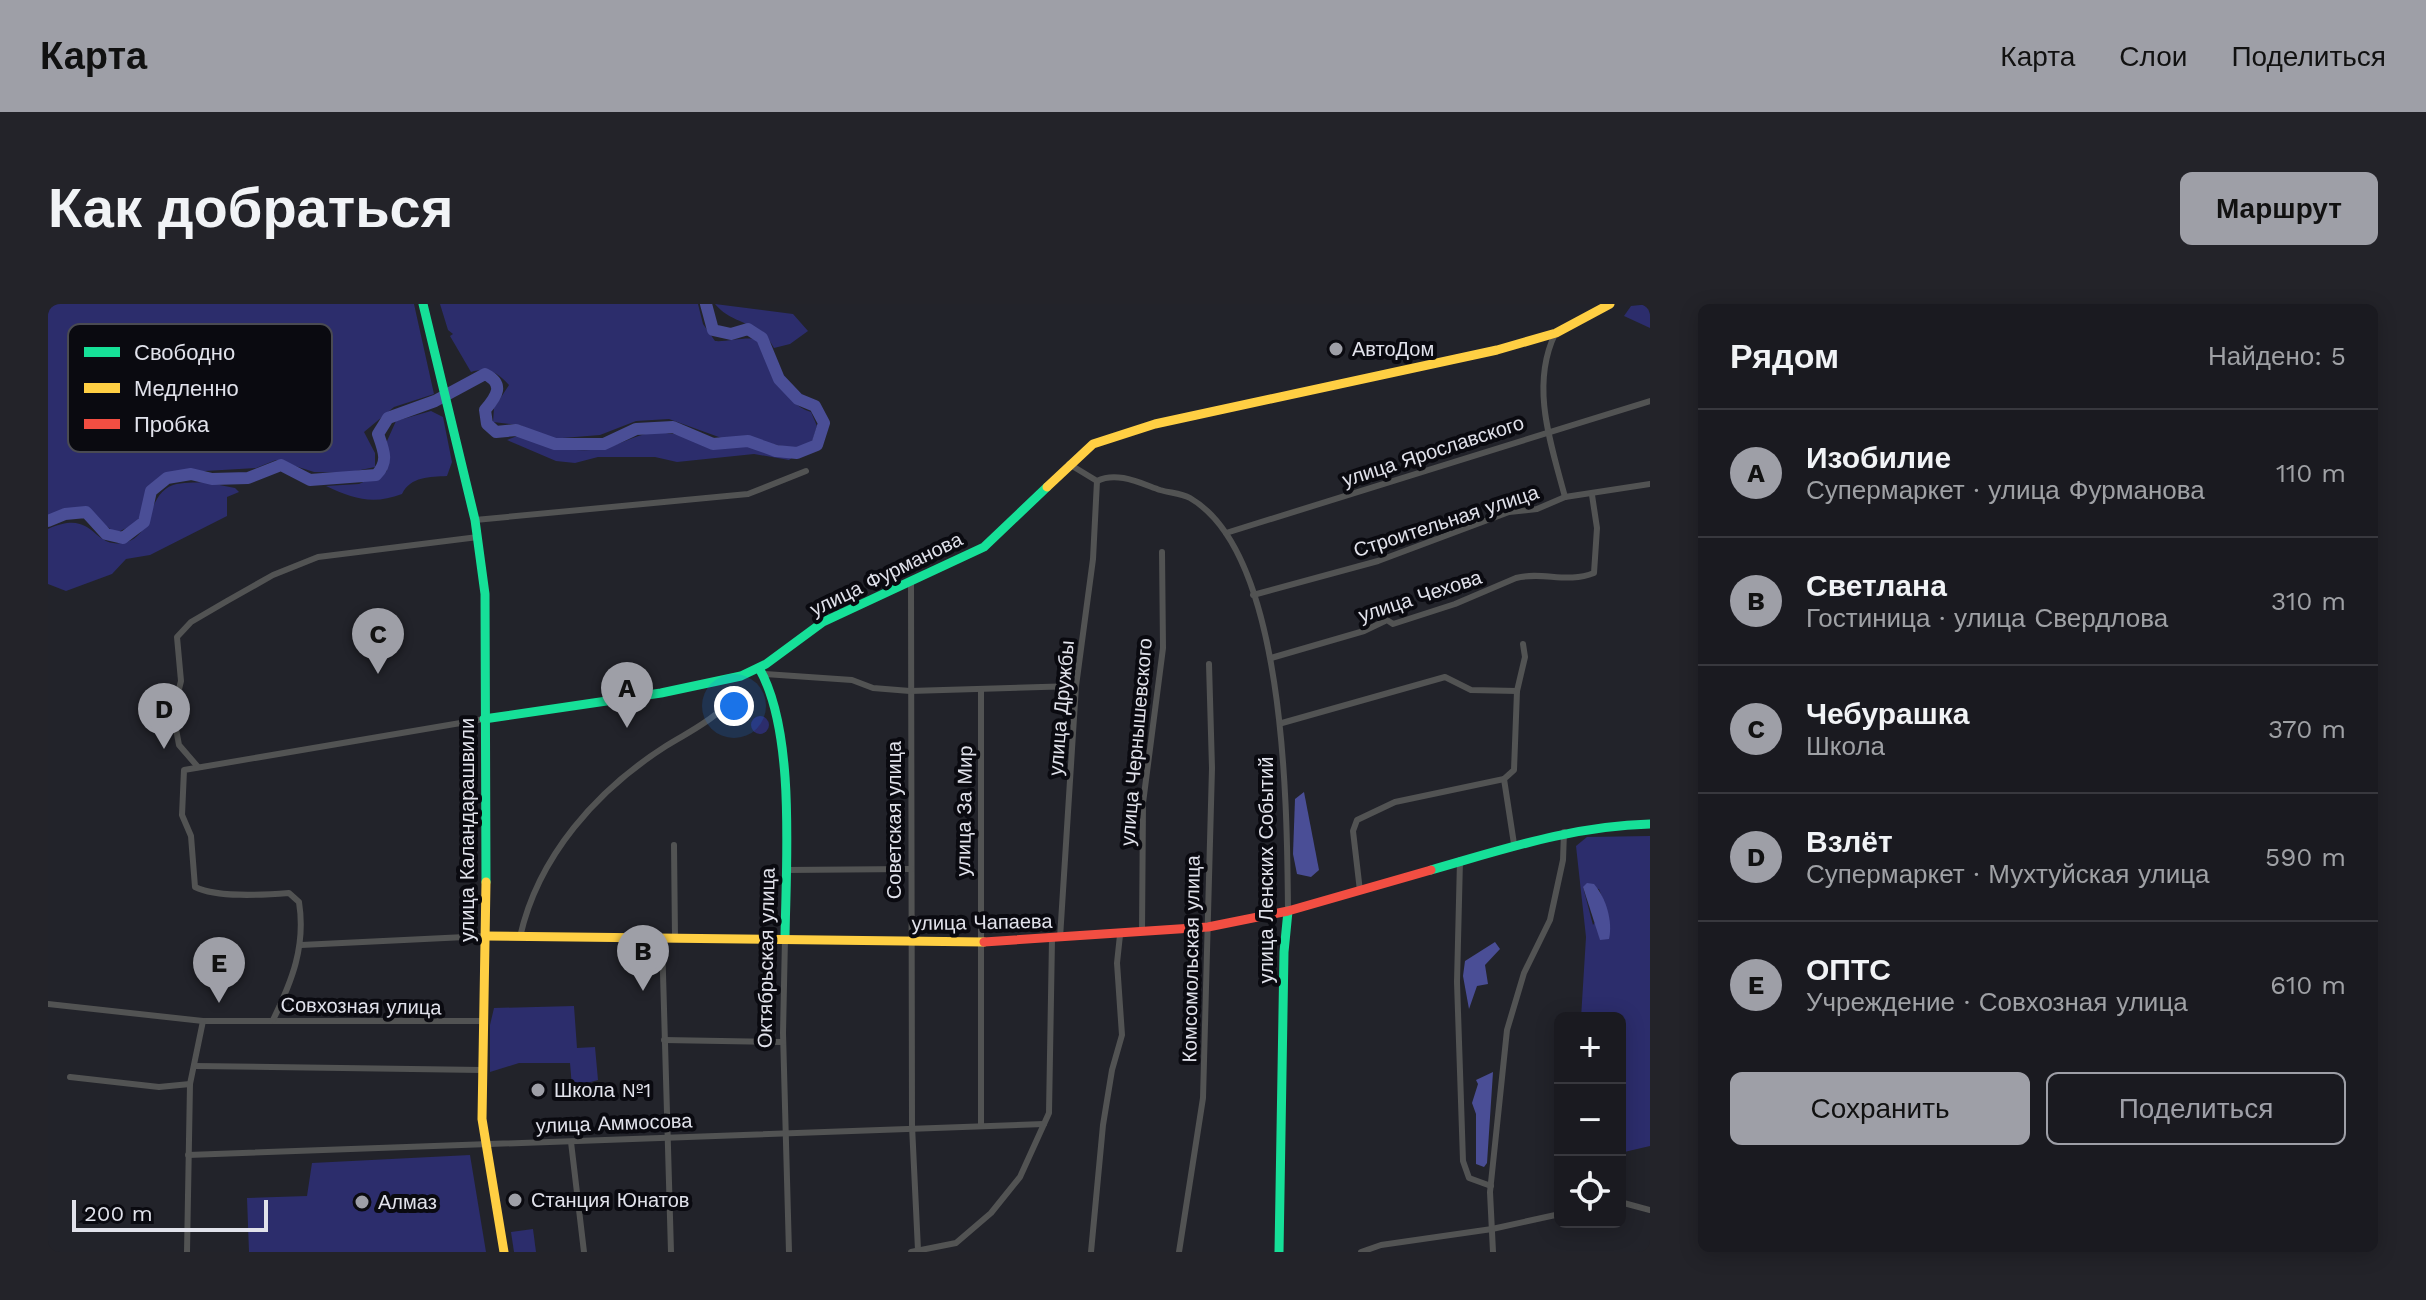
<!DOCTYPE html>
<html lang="ru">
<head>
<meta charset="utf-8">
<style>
	body { margin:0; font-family:"Work Sans",sans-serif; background:#232329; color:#f1f3f6 }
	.controls { position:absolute; right:24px; bottom:24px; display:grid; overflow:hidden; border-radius:12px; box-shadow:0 4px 20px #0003 }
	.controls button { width:72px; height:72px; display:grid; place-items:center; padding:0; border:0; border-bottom:2px solid #38383e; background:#1a1a20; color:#f1f3f6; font:40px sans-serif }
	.scale { position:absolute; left:24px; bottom:20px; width:196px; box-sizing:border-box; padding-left:8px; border:4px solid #e1e2eb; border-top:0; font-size:22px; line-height:28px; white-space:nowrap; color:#e1e2eb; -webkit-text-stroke:6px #0a0a10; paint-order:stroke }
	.you { position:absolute; left:686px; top:402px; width:28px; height:28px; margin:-20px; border:6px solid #fff; border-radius:50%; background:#1a73e8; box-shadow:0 0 0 12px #1a73e833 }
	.badge { display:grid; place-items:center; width:52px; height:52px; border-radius:50%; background:#9e9fa7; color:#111; font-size:26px; font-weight:700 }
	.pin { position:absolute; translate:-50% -66px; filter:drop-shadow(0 2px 4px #0008) }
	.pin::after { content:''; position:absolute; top:42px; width:28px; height:24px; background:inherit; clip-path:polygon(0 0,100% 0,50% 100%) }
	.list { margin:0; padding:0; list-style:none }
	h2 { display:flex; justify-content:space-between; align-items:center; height:104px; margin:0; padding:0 32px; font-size:34px }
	h2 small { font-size:26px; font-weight:400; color:#9fa1a5 }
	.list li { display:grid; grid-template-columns:52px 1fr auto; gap:24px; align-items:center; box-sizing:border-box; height:128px; padding:0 32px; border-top:2px solid #38383e }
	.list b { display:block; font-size:30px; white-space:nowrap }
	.list p { margin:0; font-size:26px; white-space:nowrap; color:#9fa1a5 }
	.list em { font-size:26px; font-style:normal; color:#9fa1a5 }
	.actions { display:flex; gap:16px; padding:24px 32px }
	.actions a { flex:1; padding:18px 0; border:2px solid #9e9fa7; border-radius:12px; text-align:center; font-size:28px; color:#9e9fa7 }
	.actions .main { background:#9e9fa7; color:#111 }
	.icon { flex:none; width:44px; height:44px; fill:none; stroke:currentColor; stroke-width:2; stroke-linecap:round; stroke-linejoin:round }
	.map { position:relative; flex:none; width:1602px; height:948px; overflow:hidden; border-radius:12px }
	header { display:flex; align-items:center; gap:48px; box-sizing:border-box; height:112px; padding:0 40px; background:#9e9fa7; color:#111 }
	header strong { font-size:38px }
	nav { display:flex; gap:44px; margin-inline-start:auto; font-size:28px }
	.intro { display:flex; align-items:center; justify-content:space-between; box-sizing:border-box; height:192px; padding:0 48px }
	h1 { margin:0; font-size:56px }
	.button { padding:20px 36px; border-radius:12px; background:#9e9fa7; color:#111; font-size:28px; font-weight:700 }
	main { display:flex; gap:48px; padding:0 48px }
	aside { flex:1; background:#1a1a20; border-radius:12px; box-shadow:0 4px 20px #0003 }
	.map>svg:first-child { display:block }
</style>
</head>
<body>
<header>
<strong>Карта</strong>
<nav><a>Карта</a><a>Слои</a><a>Поделиться</a></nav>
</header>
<div class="intro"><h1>Как добраться</h1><a class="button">Маршрут</a></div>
<main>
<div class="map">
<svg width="1602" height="948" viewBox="0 0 1602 948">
	<rect width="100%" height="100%" fill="#22232a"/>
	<g fill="#2c2d6c" fill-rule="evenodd">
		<path d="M0 0H366L386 90 346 103 316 128 327 149V163L298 169 266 168 228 156 208 164 123 169 104 180 89 219 68 229C36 207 42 200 0 212Z"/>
		<path d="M392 0H650L655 20 667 37C678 38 697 33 706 35 721 39 725 96 763 108L769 122 764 138 747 145 694 133 679 136 621 115 588 117 552 131 502 135 472 121 445 118 446 104 461 81C449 68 440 63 423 68L402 32 405 30 400 26Z"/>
		<path d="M667 0 745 10 760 27 742 40 726 44C712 16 685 22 667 0Z"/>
		<polygon points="1602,0 1602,24 1576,12 1583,2"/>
		<path d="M383 107 395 113 404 158 399 172C382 173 363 172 354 190 325 201 306 195 278 182L311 180 339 167V137L348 117Z"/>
		<path d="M610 128 633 131 659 143 701 142 746 152 741 156 706 150 629 158 607 153H550L527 159 508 157 459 136 472 131C496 143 534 151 561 143 579 137 590 130 610 128Z"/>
		<path d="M156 178 187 184 191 188 179 193V212L102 251 78 255 64 270 18 287 0 280V225C47 204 43 244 74 239 107 234 97 191 125 181 134 178 147 179 156 178Z"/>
		<circle cx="712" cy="421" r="9"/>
		<path d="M1602 532V842L1572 849V714H1533L1538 633 1528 542 1539 533ZM1535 583 1551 585 1558 604 1545 621Z"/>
		<polygon points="526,702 529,744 547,743 550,776 524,783 522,759 471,759 442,768 442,721 446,704"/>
		<polygon points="422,851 438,948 201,948 199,894 259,892 264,859"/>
		<polygon points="485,925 488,948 466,948 463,928"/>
	</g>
	<g fill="#4a4e96">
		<polygon points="1256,488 1271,566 1263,573 1249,570 1245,550 1247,495"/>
		<path d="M1539 579 1546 580C1558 594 1565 617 1561 635L1552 636 1535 583Z"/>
		<polygon points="1447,638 1452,645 1437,661 1440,680 1429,682 1421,705 1415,672 1417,657"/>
		<polygon points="1445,768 1439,859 1436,863 1428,860 1428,810 1424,799 1430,780 1428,776"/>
	</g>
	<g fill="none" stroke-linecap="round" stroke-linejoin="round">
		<path stroke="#4a4e96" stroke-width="12" d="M0 217 17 210 38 208 58 230 75 234 96 218 103 187 119 174 143 170 164 175 200 174 233 161 262 176 328 171C341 158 336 147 330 130L340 114 387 97 437 70C457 80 449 92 437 106L439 120 448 128 468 126 507 140H556L588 125 625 123 665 140 700 137 728 147 749 149 769 141 776 119 767 102 750 95 731 75 714 34 700 25 683 30 665 26 658 0"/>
		<g stroke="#525353" stroke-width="6">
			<path d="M1507 30C1482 82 1503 140 1517 193"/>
			<path d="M1021 160 1049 177C1069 167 1092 179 1112 186 1122 189 1133 189 1142 194 1239 250 1239 507 1240 607"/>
			<polyline points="427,216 700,190 758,167"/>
			<polyline points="1178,229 1602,97"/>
			<polyline points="863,277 864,822 870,946"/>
			<polyline points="1205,291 1330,257 1461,208 1489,205 1517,193 1602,180"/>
			<path d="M1223 354 1316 327 1339 316 1345 320 1407 300 1468 274C1495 267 1519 280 1546 269L1549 224 1544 191"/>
			<polyline points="717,370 804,376 825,384 862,387 1028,382"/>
			<polyline points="1234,419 1397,373 1423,386 1469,387"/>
			<polyline points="150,463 131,441 125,409 133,377 129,333 143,318 179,297 225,271 270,253 430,233"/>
			<polyline points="1466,540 1456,475 1466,466 1469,387 1477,353 1475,340"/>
			<polyline points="626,541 627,635"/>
			<polyline points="1412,556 1409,678 1415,857 1421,874 1443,882"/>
			<polyline points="737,566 863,565"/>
			<polyline points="1312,587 1305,527 1309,516 1347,498 1456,475"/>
			<polyline points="1094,627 1095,499 1115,344 1114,248"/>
			<path d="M472 633C490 552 549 486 618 442 637 430 657 421 674 405"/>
			<polyline points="737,634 735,729 741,948"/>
			<polyline points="1012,634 1028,382 1045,255 1049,177"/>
			<polyline points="614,635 623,948"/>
			<polyline points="253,641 438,632"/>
			<polyline points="0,700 155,717 435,717"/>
			<path d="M225 716C244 677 258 642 251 598L241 589C215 591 169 594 147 583L143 532 134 511 136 466 436 415"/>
			<polyline points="616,736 735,738"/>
			<polyline points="146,762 434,766"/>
			<polyline points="22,773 111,783 142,780"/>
			<polyline points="933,820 933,386"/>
			<polyline points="523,838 536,948"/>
			<polyline points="140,851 996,820"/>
			<polyline points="1572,898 1602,906"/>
			<polyline points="139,948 142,780 155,717"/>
			<polyline points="863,948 908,939 943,909 972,873 1001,809 1004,635"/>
			<polyline points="1043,948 1055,821 1064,766 1074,731 1069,659 1072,631"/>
			<polyline points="1131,948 1155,794 1164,464 1161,360"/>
			<polyline points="1313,948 1333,941 1444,925 1512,910"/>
			<polyline points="1445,948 1442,888 1459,726 1476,669 1502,616 1515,556 1516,528"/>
		</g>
		<g stroke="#16e098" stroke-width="9">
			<polyline points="375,0 427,216 437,290 438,578"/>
			<path d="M711 364C748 428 738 560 737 634"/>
			<polyline points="436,415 613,389 693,372 718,360 775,318 936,243 999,183"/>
			<path d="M1383 566C1457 545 1524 522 1602 520"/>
			<polyline points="1231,948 1236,648 1240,607"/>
		</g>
		<g stroke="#ffcf43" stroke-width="9">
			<polyline points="999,183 1045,140 1107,120 1449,46 1508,29 1562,0"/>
			<polyline points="438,578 434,815 456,948"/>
			<polyline points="438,632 936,638"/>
		</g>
		<polyline stroke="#f24e42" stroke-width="9" points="936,638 1160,623 1240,607 1383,566"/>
	</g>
	<g fill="#9e9fa7" stroke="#0a0a10" stroke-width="3">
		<circle cx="1288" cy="45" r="8"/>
		<circle cx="490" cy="786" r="8"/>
		<circle cx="467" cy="896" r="8"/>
		<circle cx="314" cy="898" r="8"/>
	</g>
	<g text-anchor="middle" stroke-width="8" stroke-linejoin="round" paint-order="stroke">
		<g font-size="20" fill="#e1e2eb" stroke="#0a0a10" text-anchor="start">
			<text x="1304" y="52">АвтоДом</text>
			<text x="506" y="793">Школа №1</text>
			<text x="483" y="903">Станция Юнатов</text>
			<text x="330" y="905">Алмаз</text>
		</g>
		<g font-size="20" fill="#e1e2eb" stroke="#0a0a10">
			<text transform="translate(1385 147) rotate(-18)" y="7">улица Ярославского</text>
			<text transform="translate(1398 217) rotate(-18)" y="7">Строительная улица</text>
			<text transform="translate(838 270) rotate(-26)" y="7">улица Фурманова</text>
			<text transform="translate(1372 292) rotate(-18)" y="7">улица Чехова</text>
			<text transform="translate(1013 404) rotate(-85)" y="7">улица Дружбы</text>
			<text transform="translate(1088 438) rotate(-85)" y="7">улица Чернышевского</text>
			<text transform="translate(916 507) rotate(-89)" y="7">улица За Мир</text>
			<text transform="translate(846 516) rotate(-90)" y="7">Советская улица</text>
			<text transform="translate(419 526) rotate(-90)" y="7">улица Каландарашвили</text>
			<text transform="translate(1218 566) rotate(-90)" y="7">улица Ленских Событий</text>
			<text transform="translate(934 618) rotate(-1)" y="7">улица Чапаева</text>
			<text transform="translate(718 654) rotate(-89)" y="7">Октябрьская улица</text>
			<text transform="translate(1143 655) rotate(-89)" y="7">Комсомольская улица</text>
			<text transform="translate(313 702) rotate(1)" y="7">Совхозная улица</text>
			<text transform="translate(566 819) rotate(-2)" y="7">улица Аммосова</text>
		</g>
	</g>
	<rect x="20" y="20" width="264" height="128" rx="12" fill="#0a0a10" stroke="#4a4b52" stroke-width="2"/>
	<rect x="36" y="43" width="36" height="10" fill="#16e098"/>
	<rect x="36" y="79" width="36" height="10" fill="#ffcf43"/>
	<rect x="36" y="115" width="36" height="10" fill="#f24e42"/>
	<g font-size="22" fill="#e1e2eb">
		<text x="86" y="56">Свободно</text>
		<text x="86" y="92">Медленно</text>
		<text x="86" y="128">Пробка</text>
	</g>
</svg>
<div class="controls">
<button>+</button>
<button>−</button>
<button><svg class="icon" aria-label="locate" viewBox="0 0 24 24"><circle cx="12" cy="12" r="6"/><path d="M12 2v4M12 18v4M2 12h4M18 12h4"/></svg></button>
</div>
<div class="scale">200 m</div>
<div class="you"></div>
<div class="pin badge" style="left:579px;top:424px">A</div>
<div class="pin badge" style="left:595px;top:687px">B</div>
<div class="pin badge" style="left:330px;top:370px">C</div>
<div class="pin badge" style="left:116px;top:445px">D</div>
<div class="pin badge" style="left:171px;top:699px">E</div>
</div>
<aside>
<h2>Рядом<small>Найдено: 5</small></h2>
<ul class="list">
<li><span class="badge">A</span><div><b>Изобилие</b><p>Супермаркет · улица Фурманова</p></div><em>110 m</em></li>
<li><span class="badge">B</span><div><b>Светлана</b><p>Гостиница · улица Свердлова</p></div><em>310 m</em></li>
<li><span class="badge">C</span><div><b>Чебурашка</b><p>Школа</p></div><em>370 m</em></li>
<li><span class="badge">D</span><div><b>Взлёт</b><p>Супермаркет · Мухтуйская улица</p></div><em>590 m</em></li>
<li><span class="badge">E</span><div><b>ОПТС</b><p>Учреждение · Совхозная улица</p></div><em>610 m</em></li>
</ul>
<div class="actions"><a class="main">Сохранить</a><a>Поделиться</a></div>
</aside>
</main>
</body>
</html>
